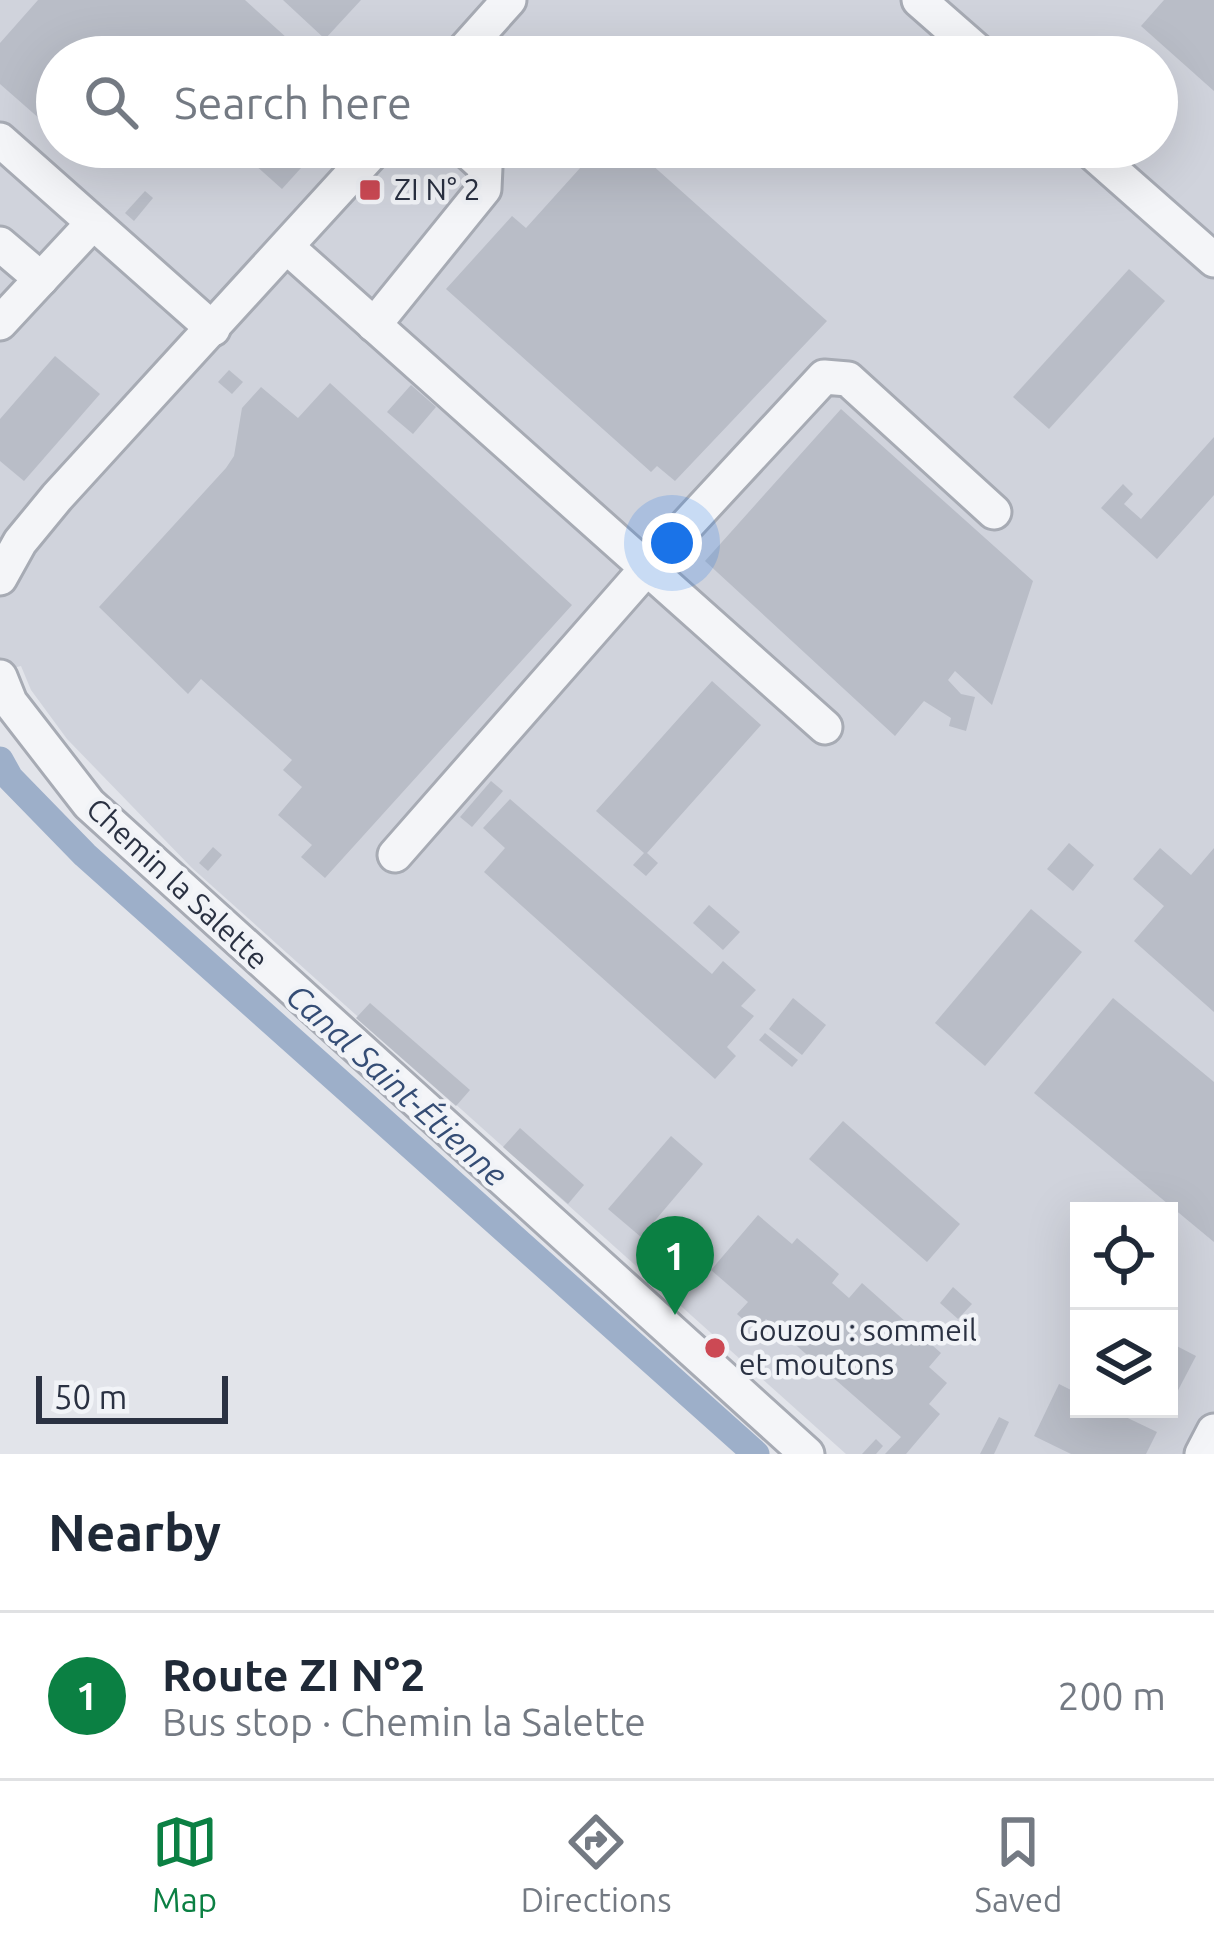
<!DOCTYPE html>
<html lang="en">
<head>
<meta charset="utf-8">
<style>
	body { margin:0; font-family:Ubuntu,sans-serif; background:#f2f2f3; color:#1f2937 }
	.controls { position:absolute; right:36px; bottom:36px; display:grid; overflow:hidden; border-radius:0px; box-shadow:0 12px 48px #0002 }
	.controls button { width:108px; height:108px; display:grid; place-items:center; padding:0; border:0; border-bottom:3px solid #e0e1e3; background:#fff; color:#1f2937; font:60px sans-serif }
	.scale { position:absolute; left:36px; bottom:30px; width:192px; box-sizing:border-box; padding-left:12px; border:6px solid #2a3142; border-top:0; font-size:33px; line-height:42px; white-space:nowrap; color:#2a3142; -webkit-text-stroke:9px #f1f3f7; paint-order:stroke }
	.you { position:absolute; left:672px; top:543px; width:42px; height:42px; margin:-30px; border:9px solid #fff; border-radius:50%; background:#1a73e8; box-shadow:0 0 0 18px #1a73e833 }
	.badge { display:grid; place-items:center; width:78px; height:78px; border-radius:50%; background:#0b8043; color:#fff; font-size:39px; font-weight:700 }
	.pin { position:absolute; translate:-50% -99px; filter:drop-shadow(0 3px 6px #0008) }
	.pin::after { content:''; position:absolute; top:63px; width:42px; height:36px; background:inherit; clip-path:polygon(0 0,100% 0,50% 100%) }
	.list { margin:0; padding:0; list-style:none }
	h2 { display:flex; justify-content:space-between; align-items:center; height:156px; margin:0; padding:0 48px; font-size:51px }
	h2 small { font-size:39px; font-weight:400; color:#747a83 }
	.list li { display:grid; grid-template-columns:78px 1fr auto; gap:36px; align-items:center; box-sizing:border-box; height:168px; padding:0 48px; border-top:3px solid #e0e1e3 }
	.list b { display:block; font-size:45px; white-space:nowrap }
	.list p { margin:0; font-size:39px; white-space:nowrap; color:#747a83 }
	.list em { font-size:39px; font-style:normal; color:#747a83 }
	.icon { flex:none; width:66px; height:66px; fill:none; stroke:currentColor; stroke-width:2; stroke-linecap:round; stroke-linejoin:round }
	.map { position:relative; flex:none; width:1214px; height:1454px; overflow:hidden }
	.search { position:absolute; background:#fff; box-shadow:0 12px 48px #0002; left:36px; right:36px; top:36px; height:132px; display:flex; align-items:center; gap:30px; box-sizing:border-box; padding:0 42px; border-radius:66px; color:#747a83; font-size:45px }
	.sheet { height:324px; background:#fff }
	nav { display:flex; justify-content:space-around; align-items:center; box-sizing:border-box; height:168px; border-top:3px solid #e0e1e3; background:#fff; font-size:33px; color:#747a83 }
	nav a { display:grid; justify-items:center; gap:6px }
	nav .on { color:#0b8043 }
	.map>svg:first-child { display:block }
</style>
</head>
<body>
<div class="map">
<svg width="1214" height="1454" viewBox="0 0 1214 1454">
	<rect width="100%" height="100%" fill="#e2e4ea"/>
	<path fill="#d0d3dc" fill-rule="evenodd" d="M0 0H1214V1454H846L192 868 67 739 31 690 21 666 0 671ZM57 57H1157V147H57ZM1079 1211H1169V1409H1079Z"/>
	<g fill="none" stroke-linecap="round" stroke-linejoin="round">
		<polyline stroke="#9dafc9" stroke-width="27" points="0,760 10,778 85,855 756,1454"/>
	</g>
	<g fill="#b9bdc7">
		<polygon points="38,0 245,0 308,57 57,57 57,134 0,84 0,43"/>
		<polygon points="283,0 361,0 325,39"/>
		<polygon points="1164,0 1214,0 1214,91 1141,26"/>
		<polygon points="235,147 320,147 282,189"/>
		<polygon points="599,147 632,147 827,321 675,481 657,466 651,472 446,289 512,216 526,228"/>
		<polygon points="145,191 153,198 134,221 125,213"/>
		<polygon points="1129,269 1165,301 1049,429 1013,397"/>
		<polygon points="55,356 100,394 24,481 0,461 0,419"/>
		<polygon points="229,370 243,382 232,394 218,382"/>
		<polygon points="330,383 572,605 325,878 301,857 312,845 278,815 302,787 283,770 292,760 201,679 188,694 99,607 226,468 234,456 242,408 261,387 298,418"/>
		<polygon points="411,385 436,407 413,434 387,412"/>
		<polygon points="841,409 1033,581 992,705 955,671 948,680 961,694 975,697 966,731 949,726 951,718 924,701 895,736 705,561"/>
		<polygon points="1214,437 1214,495 1157,559 1101,508 1123,484 1133,494 1124,504 1141,519"/>
		<polygon points="712,681 761,725 647,853 658,863 646,876 633,865 644,853 596,811"/>
		<polygon points="491,781 503,791 472,827 460,817"/>
		<polygon points="510,799 712,974 723,961 756,990 741,1006 754,1016 727,1047 736,1056 715,1079 484,872 505,848 483,828"/>
		<polygon points="1069,843 1094,865 1073,891 1047,869"/>
		<polygon points="213,847 222,855 208,871 199,863"/>
		<polygon points="1160,848 1191,875 1214,848 1214,1012 1134,941 1164,906 1133,879"/>
		<polygon points="709,905 740,932 723,950 693,923"/>
		<polygon points="1031,909 1082,952 985,1066 935,1023"/>
		<polygon points="793,998 826,1025 802,1055 769,1029"/>
		<polygon points="1113,998 1214,1082 1214,1242 1034,1093"/>
		<polygon points="370,1003 470,1090 456,1106 356,1018"/>
		<polygon points="765,1033 798,1060 792,1067 759,1040"/>
		<polygon points="843,1121 960,1224 927,1262 809,1159"/>
		<polygon points="520,1128 584,1185 568,1204 503,1147"/>
		<polygon points="671,1136 703,1164 641,1237 608,1209"/>
		<polygon points="758,1215 792,1244 797,1238 839,1274 832,1283 849,1298 862,1283 941,1353 929,1367 947,1383 929,1404 940,1414 906,1454 885,1454 901,1437 766,1319 756,1331 737,1314 748,1302 711,1270"/>
		<polygon points="953,1287 972,1304 958,1319 940,1303"/>
		<polygon points="1169,1342 1196,1356 1174,1398 1169,1395"/>
		<polygon points="1059,1384 1079,1394 1079,1409 1109,1409 1157,1432 1146,1454 1071,1454 1034,1436"/>
		<polygon points="999,1417 1009,1422 994,1454 980,1454"/>
		<polygon points="876,1439 883,1446 876,1454 862,1454"/>
	</g>
	<g fill="none" stroke-linecap="round" stroke-linejoin="round">
		<defs>
			<g id="minor">
				<polyline points="919,0 984,57"/>
				<polyline points="458,57 509,0"/>
				<polyline points="0,140 213,329"/>
				<polyline points="1086,147 1214,260"/>
				<polyline points="0,244 41,279"/>
				<polyline points="287,247 825,727"/>
				<polyline points="0,323 93,223"/>
				<polyline points="374,325 484,189 485,167 463,147"/>
				<polyline points="0,578 20,542 57,497 377,147"/>
				<polyline points="0,677 10,702 89,804 807,1454"/>
				<polyline points="395,855 647,568 824,377 848,379 994,512"/>
				<polyline points="1202,1454 1214,1431"/>
			</g>
		</defs>
		<use href="#minor" stroke="#a7abb4" stroke-width="39"/>
		<use href="#minor" stroke="#f4f5f8" stroke-width="33"/>
	</g>
	<g fill="#cc4954" stroke="#f1f3f7" stroke-width="4.5">
		<rect x="358" y="178" width="24" height="24" rx="6"/>
		<circle cx="715" cy="1348" r="12"/>
	</g>
	<g text-anchor="middle" stroke-width="9" stroke-linejoin="round" paint-order="stroke">
		<g font-size="30" fill="#2a3142" stroke="#f1f3f7" text-anchor="start">
			<text x="394" y="200">ZI N° 2</text>
			<text x="739" y="1341">Gouzou : sommeil<tspan x="739" dy="34">et moutons</tspan></text>
		</g>
		<g font-size="30" fill="#2a3142" stroke="#f1f3f7">
			<text transform="translate(177 884) rotate(43)" y="10">Chemin la Salette</text>
		</g>
		<g font-size="33" font-style="italic" fill="#354d75" stroke="#f1f3f7">
			<text transform="translate(397 1085) rotate(42)" y="12">Canal Saint-Étienne</text>
		</g>
	</g>
</svg>
<div class="controls">
<button><svg class="icon" aria-label="locate" viewBox="0 0 24 24"><circle cx="12" cy="12" r="6"/><path d="M12 2v4M12 18v4M2 12h4M18 12h4"/></svg></button>
<button><svg class="icon" aria-label="layers" viewBox="0 0 24 24"><path d="M12 4l9 5-9 5-9-5zM3 14l9 5 9-5"/></svg></button>
</div>
<div class="scale">50 m</div>
<div class="you"></div>
<div class="pin badge" style="left:675px;top:1315px">1</div>
<div class="search"><svg class="icon" aria-label="search" viewBox="0 0 24 24"><circle cx="10" cy="10" r="6"/><path d="M15 15l6 6"/></svg>Search here</div>
</div>
<section class="sheet">
<h2>Nearby<small></small></h2>
<ul class="list">
<li><span class="badge">1</span><div><b>Route ZI N°2</b><p>Bus stop · Chemin la Salette</p></div><em>200 m</em></li>
</ul>
</section>
<nav>
<a class="on"><svg class="icon" aria-label="map" viewBox="0 0 24 24"><path d="M3 6l6-2 6 2 6-2v14l-6 2-6-2-6 2zM9 4v14M15 6v14"/></svg>Map</a>
<a><svg class="icon" aria-label="directions" viewBox="0 0 24 24"><path d="M12 3l9 9-9 9-9-9zM9 14v-3h6M13 9l2 2-2 2"/></svg>Directions</a>
<a><svg class="icon" aria-label="saved" viewBox="0 0 24 24"><path d="M7 4h10v16l-5-4-5 4z"/></svg>Saved</a>
</nav>
</body>
</html>
